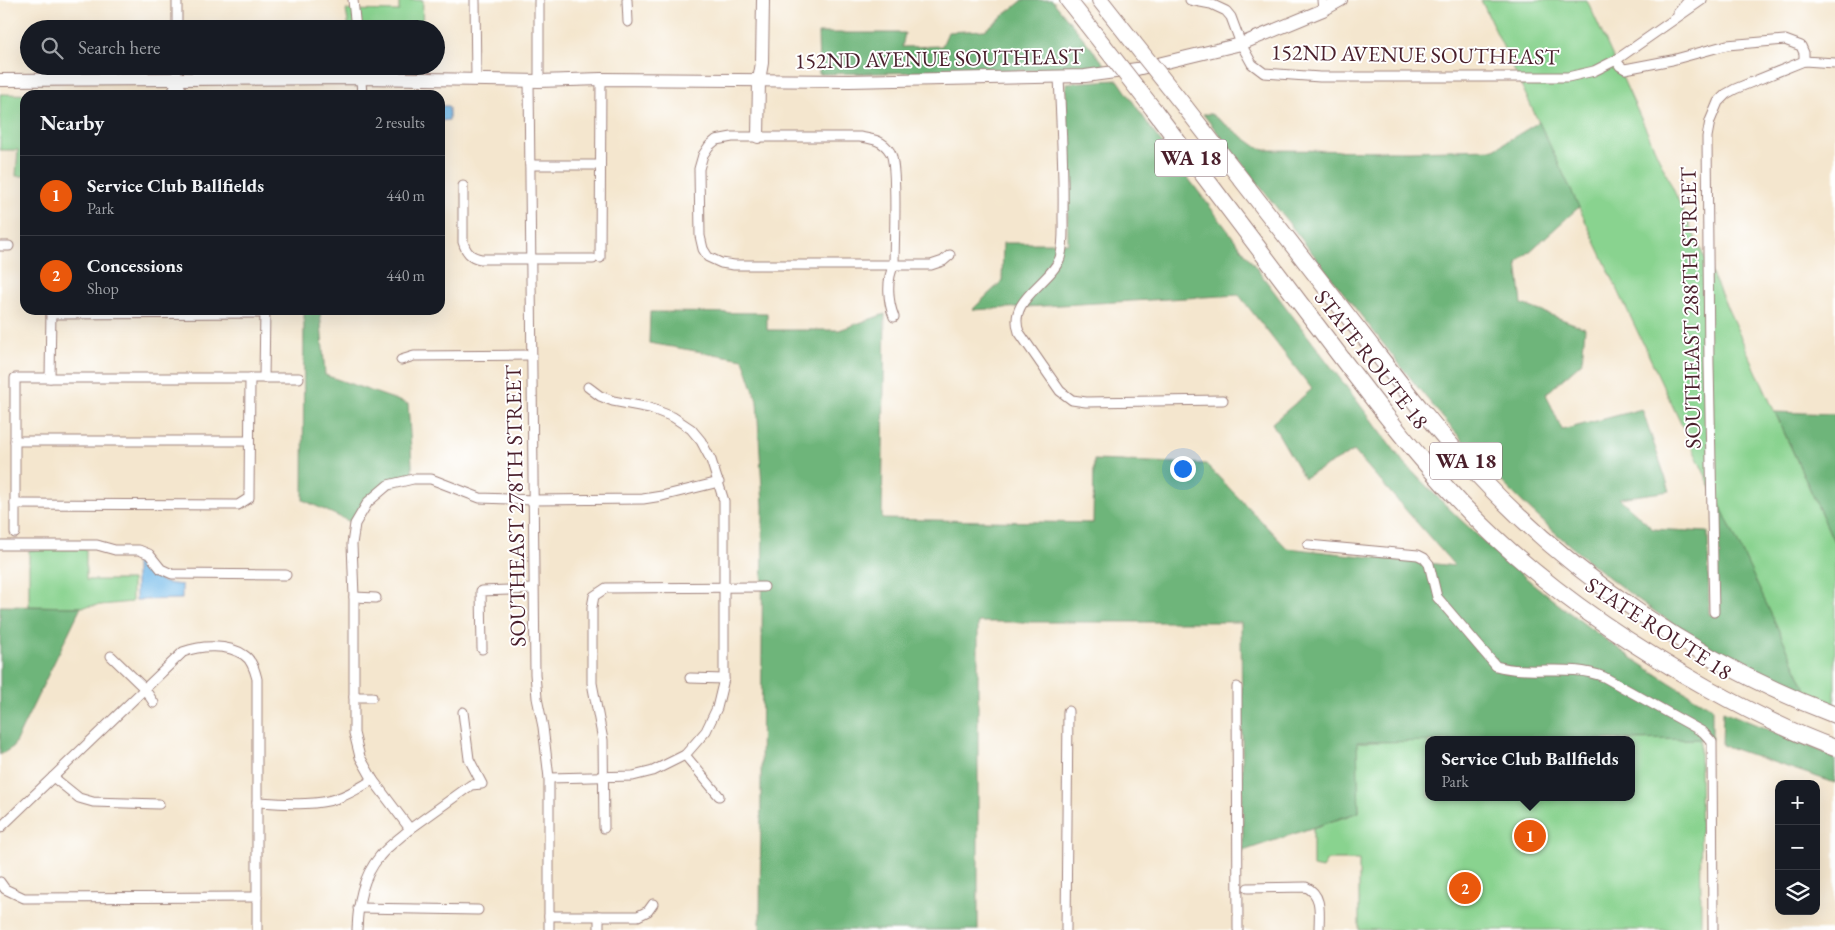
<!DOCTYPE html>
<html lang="en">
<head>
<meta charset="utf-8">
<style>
	body { margin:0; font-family:"EB Garamond",serif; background:#20242c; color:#f1f3f6 }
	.controls { position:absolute; right:15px; bottom:15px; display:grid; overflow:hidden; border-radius:10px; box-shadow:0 5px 20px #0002 }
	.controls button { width:45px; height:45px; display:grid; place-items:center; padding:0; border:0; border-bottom:1px solid #363941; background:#171b24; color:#f1f3f6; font:25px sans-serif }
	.you { position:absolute; left:1182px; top:468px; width:18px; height:18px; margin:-12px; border:4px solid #fff; border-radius:50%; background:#1a73e8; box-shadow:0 0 0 8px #1a73e833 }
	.badge { display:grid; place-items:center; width:32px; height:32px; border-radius:50%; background:#ea580c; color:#fff; font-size:16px; font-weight:700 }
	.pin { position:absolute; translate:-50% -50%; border:2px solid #fff; box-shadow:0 1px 5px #0006 }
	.popup { position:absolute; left:1425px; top:736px; width:210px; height:65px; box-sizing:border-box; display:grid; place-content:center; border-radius:10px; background:#171b24; filter:drop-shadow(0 1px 4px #0005); font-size:16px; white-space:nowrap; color:#9ea1a6 }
	.popup b { font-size:19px; color:#f1f3f6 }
	.popup::after { content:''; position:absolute; left:50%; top:100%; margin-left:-10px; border:10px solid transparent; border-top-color:#171b24 }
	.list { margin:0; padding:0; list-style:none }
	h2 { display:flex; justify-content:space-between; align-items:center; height:65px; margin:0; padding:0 20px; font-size:21px }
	h2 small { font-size:16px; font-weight:400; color:#9ea1a6 }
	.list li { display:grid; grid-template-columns:32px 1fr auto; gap:15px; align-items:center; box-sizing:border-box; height:80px; padding:0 20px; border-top:1px solid #363941 }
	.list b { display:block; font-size:19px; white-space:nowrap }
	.list p { margin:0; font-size:16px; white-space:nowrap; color:#9ea1a6 }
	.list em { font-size:16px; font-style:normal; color:#9ea1a6 }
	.icon { flex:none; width:28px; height:28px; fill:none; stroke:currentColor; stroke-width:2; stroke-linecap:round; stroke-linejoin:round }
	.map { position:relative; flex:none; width:1835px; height:930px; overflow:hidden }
	.search { position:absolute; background:#171b24; box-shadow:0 5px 20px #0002; left:20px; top:20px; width:425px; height:55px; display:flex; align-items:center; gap:12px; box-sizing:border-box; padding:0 18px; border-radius:28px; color:#9ea1a6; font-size:19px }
	.panel { position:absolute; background:#171b24; box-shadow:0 5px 20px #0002; left:20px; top:90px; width:425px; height:225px; border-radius:15px }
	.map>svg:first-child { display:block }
</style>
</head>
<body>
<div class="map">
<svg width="1835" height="930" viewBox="0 0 1835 930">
	<rect width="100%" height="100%" fill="#fff"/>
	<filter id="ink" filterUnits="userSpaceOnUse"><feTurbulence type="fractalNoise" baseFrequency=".02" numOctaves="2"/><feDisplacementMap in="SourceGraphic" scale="10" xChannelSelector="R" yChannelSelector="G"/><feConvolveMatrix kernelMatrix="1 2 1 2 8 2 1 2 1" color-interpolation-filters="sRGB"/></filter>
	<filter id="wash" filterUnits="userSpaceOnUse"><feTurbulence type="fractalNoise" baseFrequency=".0096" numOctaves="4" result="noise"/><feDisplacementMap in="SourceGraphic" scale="20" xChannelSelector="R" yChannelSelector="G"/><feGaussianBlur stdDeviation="1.12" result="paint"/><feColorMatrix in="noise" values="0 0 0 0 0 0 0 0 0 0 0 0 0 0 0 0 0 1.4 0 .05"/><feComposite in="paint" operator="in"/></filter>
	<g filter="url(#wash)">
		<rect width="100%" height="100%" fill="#f4e6ce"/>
		<g fill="#89d38f" stroke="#6a795d">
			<polygon points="399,0 423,0 422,29 349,29 346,10 399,11"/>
			<polygon points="1481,0 1587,0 1835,544 1835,706 1810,697"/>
			<polygon points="0,94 57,95 25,95 25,176 16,176 18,150 0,150"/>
			<polygon points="86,549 86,580 132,580 132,602 81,607 29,606 29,550"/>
			<polygon points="1700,739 1701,930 1359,930 1359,860 1327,860 1322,869 1313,867 1313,828 1359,812 1356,742 1429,741 1429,797 1631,797 1631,740 1617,740"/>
		</g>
		<g fill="#6eb57a" stroke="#5c6a52">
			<polygon points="1022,0 1052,0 1106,66 1045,70 819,74 818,33 905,33 902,47 942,46 948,32 985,30 1022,1"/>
			<path d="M1118 80 1157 137 1404 463C1495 559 1597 642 1712 708V739L1357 742 1359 812 1243 851 1241 622H978V930H760L763 506 757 401 743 359 649 343 650 312 767 313V330H839L885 314 882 519 1093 523 1094 460 1206 464 1287 548 1455 566 1354 451 1304 478 1272 423 1312 389 1239 295 972 310 1002 281 1003 243H1068L1066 83Z"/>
			<path d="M1203 114H1211L1257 147 1265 150 1409 151 1494 149 1539 122 1579 207 1517 263 1522 304 1585 328 1582 362 1546 394 1562 430 1642 409 1670 491 1619 498 1653 529 1708 532 1709 614 1717 617 1714 492 1810 697C1777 682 1742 667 1711 648 1625 596 1547 531 1479 458 1436 413 1398 362 1359 313 1307 246 1255 180 1203 114Z"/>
			<polygon points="304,310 320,310 325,375 408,404 413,479 380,491 355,524 303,500"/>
			<polygon points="1775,412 1835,414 1835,544"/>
			<polygon points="0,606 81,607 13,747 0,755"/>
			<polygon points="1723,711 1835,757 1835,783 1722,745"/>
		</g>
		<g fill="#71b9e9" stroke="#5e6c8a">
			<polygon points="440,106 448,106 449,108 449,120 440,121"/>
			<polygon points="136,562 141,563 153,577 166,583 182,585 182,599 136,600"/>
		</g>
	</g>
	<g filter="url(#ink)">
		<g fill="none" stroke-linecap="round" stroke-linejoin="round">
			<defs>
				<g id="street">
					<polyline points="353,0 356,29"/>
					<polyline points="475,0 476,79"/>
					<polyline points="627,0 628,22"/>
					<polyline points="1190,0 1211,4 1226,11 1231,17 1241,44 1252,64 1264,73 1320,77 1568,77 1594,71 1616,60 1702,0"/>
					<polyline points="1322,0 1323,10"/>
					<polyline points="1678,13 1689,0"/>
					<polyline points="177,29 177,0"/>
					<polyline points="1616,60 1620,66 1625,69 1672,60 1727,45 1785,40 1801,46 1804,53 1804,61"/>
					<polyline points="360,66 362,95"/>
					<path d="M1059 77C1061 123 1064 170 1063 216 1063 229 1064 245 1060 258 1050 284 1007 299 1019 332L1060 391 1072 400 1086 402 1223 400"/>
					<polyline points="177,79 183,95"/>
					<polyline points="529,80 535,674 537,698 543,727 549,778 549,930"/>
					<polyline points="539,81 539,0"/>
					<polyline points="172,95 177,79 177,66"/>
					<polyline points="530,165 595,165"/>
					<path d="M463 186V242C466 252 470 257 481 259H593"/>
					<polyline points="0,246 9,246"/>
					<polyline points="600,258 601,79"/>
					<polyline points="51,314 265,313"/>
					<path d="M894 317C888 302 886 280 894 265 894 246 898 163 890 152 883 140 872 139 860 137H732L716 140 709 146 703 155 699 169 700 236 703 249 708 257 721 263 734 265H931L943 261 950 255"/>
					<polyline points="401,360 414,356 532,355"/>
					<polyline points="50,378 51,310"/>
					<polyline points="264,378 265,310"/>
					<polyline points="15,441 249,441"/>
					<polyline points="15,504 238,505 249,498 249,494 250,378"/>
					<polyline points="15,533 15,378 299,378"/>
					<polyline points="0,545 97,545 115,550 139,550 149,554 161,569 172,574 286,575"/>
					<path d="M1308 545 1418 555 1424 558 1429 564 1437 597 1496 666C1532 676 1569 663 1604 677L1703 732 1712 742 1713 930"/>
					<polyline points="354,597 376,598"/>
					<polyline points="1714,612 1709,364 1707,137 1710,121 1718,102 1726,94 1735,89 1804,61 1835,63"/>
					<polyline points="482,649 481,591 533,589"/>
					<polyline points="111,656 144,688 154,703"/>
					<polyline points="690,678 724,679"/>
					<polyline points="1237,687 1238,930"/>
					<polyline points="354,697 372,697"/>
					<polyline points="685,755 719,796"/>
					<polyline points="53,777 79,798 93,802 159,804"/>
					<polyline points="549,778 633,776 653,771 685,755 706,731 717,708 724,679 724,501 711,460 701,441 691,429 673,417 650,408 613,401 600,396 588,387"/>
					<path d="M257 802C283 803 313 807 338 798 350 794 362 786 373 780"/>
					<path d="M0 828 183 652C201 645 228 644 244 655 252 660 255 671 257 679V930"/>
					<polyline points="604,828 603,740 592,683 592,607 594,596 606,588 764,587"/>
					<polyline points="410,829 471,785 482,784 469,759 463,712"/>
					<polyline points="0,882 5,889 24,898 257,897"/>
					<path d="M1248 888 1306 887C1323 895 1319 914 1319 930"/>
					<polyline points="358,908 478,910"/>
					<polyline points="549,916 638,916 648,911 653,904"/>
					<path d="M357 930C358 903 362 877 380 856 388 846 400 838 410 829L373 780 360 757 354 733V597L352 544 355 524 368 502 388 485 413 479H431L480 498 533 500 643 499 662 496 719 482"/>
					<polyline points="599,930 599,916"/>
					<polyline points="1066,930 1068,711"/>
				</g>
				<g id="secondary">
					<polyline points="0,80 362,78 539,81 601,79 849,81 1085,76 1137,69 1241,44 1323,10 1341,0"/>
					<polyline points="758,137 759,80 762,63 763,0"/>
				</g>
				<g id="highway">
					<polyline points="1068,0 1104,46"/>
					<polyline points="1100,0 1133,42"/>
					<path d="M1185 107C1239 176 1293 246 1347 315 1388 367 1428 421 1473 470 1571 576 1700 664 1835 715"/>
					<path d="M1154 110C1207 180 1260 250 1312 319 1356 377 1398 434 1446 487 1519 569 1611 634 1706 687 1747 710 1790 732 1835 748"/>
				</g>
			</defs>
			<use href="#street" stroke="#9f827c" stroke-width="11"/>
			<use href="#secondary" stroke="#9f827c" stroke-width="14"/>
			<use href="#highway" stroke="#9f827c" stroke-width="18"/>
			<use href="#street" stroke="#fff" stroke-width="9"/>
			<use href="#secondary" stroke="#fff" stroke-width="12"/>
			<use href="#highway" stroke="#fff" stroke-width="16"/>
			<defs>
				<g id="highway-bridge">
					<polyline points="1133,42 1185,107"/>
					<polyline points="1104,46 1154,110"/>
				</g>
			</defs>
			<use href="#highway-bridge" stroke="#9f827c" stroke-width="18" stroke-linecap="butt"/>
			<use href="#highway-bridge" stroke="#fff" stroke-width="16"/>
		</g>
	</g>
	<g text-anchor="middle" stroke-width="4" stroke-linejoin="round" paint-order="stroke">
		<g fill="#fff" stroke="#80626b" stroke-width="1">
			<rect x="1155" y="139.5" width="72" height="37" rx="4"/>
			<rect x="1430" y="442.5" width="72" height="37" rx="4"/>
		</g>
		<g font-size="21" font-weight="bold" fill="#4a1f2b">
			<text x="1191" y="165">WA 18</text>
			<text x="1466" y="468">WA 18</text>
		</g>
		<g font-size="22" fill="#4a1f2b" stroke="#fff">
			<text transform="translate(1415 54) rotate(1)" y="8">152ND AVENUE SOUTHEAST</text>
			<text transform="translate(939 58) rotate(-1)" y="8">152ND AVENUE SOUTHEAST</text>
			<text transform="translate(1690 308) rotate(-91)" y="8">SOUTHEAST 288TH STREET</text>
			<text transform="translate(1372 359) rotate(52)" y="8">STATE ROUTE 18</text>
			<text transform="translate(515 506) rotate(-91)" y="8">SOUTHEAST 278TH STREET</text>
			<text transform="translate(1659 628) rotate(33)" y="8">STATE ROUTE 18</text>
		</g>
	</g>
</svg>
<div class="controls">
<button>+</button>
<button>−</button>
<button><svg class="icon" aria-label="layers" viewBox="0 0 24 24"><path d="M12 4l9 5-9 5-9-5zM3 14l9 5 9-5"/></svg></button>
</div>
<div class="you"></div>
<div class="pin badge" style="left:1530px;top:836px">1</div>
<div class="popup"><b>Service Club Ballfields</b>Park</div>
<div class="pin badge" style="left:1465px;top:888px">2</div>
<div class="search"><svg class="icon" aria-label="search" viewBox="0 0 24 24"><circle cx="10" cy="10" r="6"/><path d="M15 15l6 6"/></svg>Search here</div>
<section class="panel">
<h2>Nearby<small>2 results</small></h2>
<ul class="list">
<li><span class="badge">1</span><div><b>Service Club Ballfields</b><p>Park</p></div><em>440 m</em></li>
<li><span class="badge">2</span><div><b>Concessions</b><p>Shop</p></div><em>440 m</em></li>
</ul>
</section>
</div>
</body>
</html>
